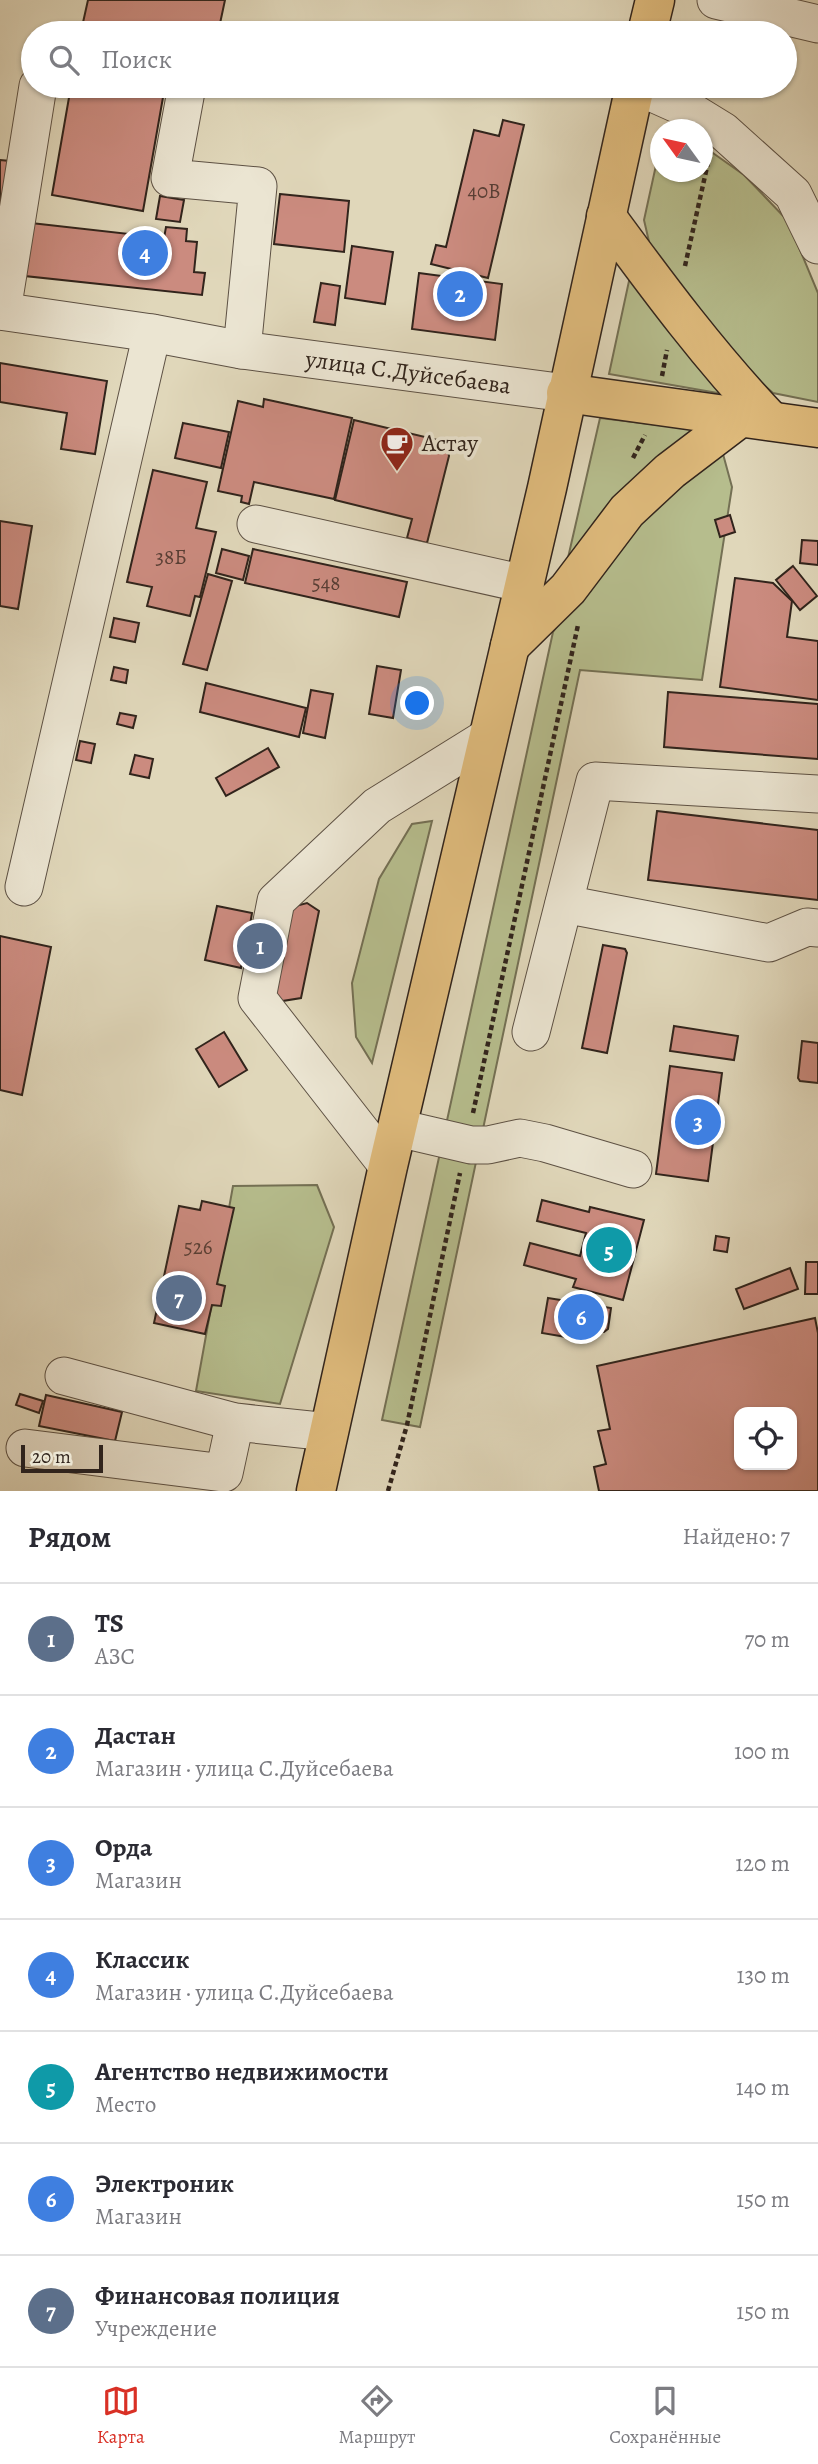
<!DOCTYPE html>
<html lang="ru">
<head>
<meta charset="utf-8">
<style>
	body { margin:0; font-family:Alegreya,serif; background:#f2f2f3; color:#2b2b33 }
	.controls { position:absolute; right:21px; bottom:21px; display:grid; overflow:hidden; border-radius:14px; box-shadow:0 2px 5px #0004 }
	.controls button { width:63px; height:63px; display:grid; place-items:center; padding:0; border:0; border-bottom:2px solid #e1e1e2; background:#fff; color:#2b2b33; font:35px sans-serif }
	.compass { position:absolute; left:650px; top:119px; width:63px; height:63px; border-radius:50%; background:#fff; box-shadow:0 2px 5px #0004; rotate:303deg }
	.scale { position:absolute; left:21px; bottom:18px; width:82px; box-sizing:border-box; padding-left:7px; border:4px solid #31241c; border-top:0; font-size:19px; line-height:24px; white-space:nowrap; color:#31241c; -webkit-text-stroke:5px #ebe5d2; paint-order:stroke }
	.you { position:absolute; left:418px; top:704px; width:24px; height:24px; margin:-18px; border:5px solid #fff; border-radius:50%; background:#1a73e8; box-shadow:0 0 0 10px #1a73e833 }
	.badge { display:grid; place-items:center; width:46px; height:46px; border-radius:50%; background:#d93025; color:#fff; font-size:23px; font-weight:700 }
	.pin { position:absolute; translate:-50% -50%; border:4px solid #fff; box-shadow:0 2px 7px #0006 }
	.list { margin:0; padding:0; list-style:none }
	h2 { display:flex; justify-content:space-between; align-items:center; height:91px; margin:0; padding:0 28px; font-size:30px }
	h2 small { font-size:23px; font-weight:400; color:#7c7c81 }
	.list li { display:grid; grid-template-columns:46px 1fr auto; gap:21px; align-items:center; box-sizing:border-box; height:112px; padding:0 28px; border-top:2px solid #e1e1e2 }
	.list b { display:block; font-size:26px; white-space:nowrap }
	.list p { margin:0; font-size:23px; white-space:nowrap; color:#7c7c81 }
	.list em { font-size:23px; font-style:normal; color:#7c7c81 }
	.icon { flex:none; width:38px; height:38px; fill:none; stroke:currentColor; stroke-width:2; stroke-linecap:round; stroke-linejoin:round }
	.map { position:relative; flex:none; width:818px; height:1491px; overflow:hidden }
	.search { position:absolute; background:#fff; box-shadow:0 2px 5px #0004; left:21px; right:21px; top:21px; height:77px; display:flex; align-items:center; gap:18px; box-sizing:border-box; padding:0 24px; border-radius:38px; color:#7c7c81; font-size:26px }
	.sheet { height:875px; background:#fff }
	nav { display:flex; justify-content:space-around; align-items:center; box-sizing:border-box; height:98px; border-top:2px solid #e1e1e2; background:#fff; font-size:19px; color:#7c7c81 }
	nav a { display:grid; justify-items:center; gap:4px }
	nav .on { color:#d93025 }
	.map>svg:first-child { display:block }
</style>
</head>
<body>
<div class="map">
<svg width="818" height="1491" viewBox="0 0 818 1491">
	<rect width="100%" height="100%" fill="#e0d7ba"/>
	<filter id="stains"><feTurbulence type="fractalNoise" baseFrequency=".00286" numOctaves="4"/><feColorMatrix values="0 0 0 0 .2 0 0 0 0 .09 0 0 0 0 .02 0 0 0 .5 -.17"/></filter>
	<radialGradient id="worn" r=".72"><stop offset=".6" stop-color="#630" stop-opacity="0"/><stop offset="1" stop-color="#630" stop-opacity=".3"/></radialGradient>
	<g fill="#b6bd8d" stroke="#747054" stroke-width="2">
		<polygon points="703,146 744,175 788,221 818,293 818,402 773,393 749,372 653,259 644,220 660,147 660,172 702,172"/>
		<polygon points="632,267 729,395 609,374"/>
		<polygon points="600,418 709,431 562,584"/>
		<polygon points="723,454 732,487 702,680 580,670 420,1427 382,1420 553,632 628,528"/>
		<polygon points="432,821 372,1063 356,1037 352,983 379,879 412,824"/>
		<polygon points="317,1185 334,1227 280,1404 196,1391 233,1186"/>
	</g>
	<g fill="#cb8b7f" stroke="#31241c" stroke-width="2" fill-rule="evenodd">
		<polygon points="88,0 225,0 218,33 112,33 82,27"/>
		<polygon points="71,86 165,86 143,211 52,195"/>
		<polygon points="503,120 524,125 488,278 431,264 436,245 446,247 474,130 499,136"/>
		<polygon points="0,160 10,161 0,225"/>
		<polygon points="280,194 349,201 344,252 274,244"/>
		<polygon points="160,196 184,200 180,222 156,219"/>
		<polygon points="31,223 164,238 166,227 187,229 186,241 197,242 194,272 205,273 202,295 25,276"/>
		<polygon points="352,246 393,252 385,304 345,298"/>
		<polygon points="419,273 502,284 495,340 412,329"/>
		<polygon points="321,283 340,286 335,325 314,322"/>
		<polygon points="0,363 107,381 95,454 61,449 67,413 0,402"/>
		<polygon points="264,399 352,418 334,499 254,482 249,504 241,502 242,496 218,491 238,401 263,407"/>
		<polygon points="354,420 446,442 449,456 427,543 407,538 412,519 335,500"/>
		<polygon points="183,423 229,432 221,468 175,458"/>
		<polygon points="153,470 207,482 196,528 216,532 200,597 195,596 190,616 147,606 152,587 127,582"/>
		<polygon points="730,515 735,532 720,537 715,520"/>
		<polygon points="0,521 32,526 18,609 0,606"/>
		<polygon points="802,540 818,541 818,565 800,563"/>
		<polygon points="222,549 249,556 243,580 216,573"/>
		<polygon points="253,549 407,582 399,617 245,583"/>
		<polygon points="793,566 817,596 800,610 776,580"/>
		<polygon points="208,574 232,581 207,670 183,664"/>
		<polygon points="735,578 773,583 792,601 787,637 818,641 818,700 720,687"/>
		<polygon points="114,618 139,623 135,642 110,637"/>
		<polygon points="377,666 401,670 393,718 369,714"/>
		<polygon points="114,667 128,670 126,683 111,680"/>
		<polygon points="206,683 306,708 299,737 200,712"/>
		<polygon points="311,690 333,694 325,738 303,733"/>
		<polygon points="668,692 818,704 818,759 664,747"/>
		<polygon points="120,713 136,716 133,728 117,724"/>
		<polygon points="80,741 95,744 91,763 76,760"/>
		<polygon points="268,748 279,767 226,796 216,778"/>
		<polygon points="135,755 153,759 149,778 130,774"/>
		<polygon points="657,811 818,830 818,900 648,880"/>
		<polygon points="307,903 319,911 301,998 276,1002 269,966 242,961 241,968 205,960 217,906 252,913 250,925 279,931 284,909"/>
		<polygon points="0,936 51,947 22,1095 0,1090"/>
		<polygon points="603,945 625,949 627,953 607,1053 582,1048"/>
		<polygon points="674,1026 738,1036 734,1060 670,1051"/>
		<polygon points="224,1032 247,1070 219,1087 196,1049"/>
		<polygon points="802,1041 818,1043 818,1083 800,1081 798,1078"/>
		<polygon points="670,1066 722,1073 708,1181 656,1174"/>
		<polygon points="542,1200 589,1212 590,1207 644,1220 623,1300 573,1287 576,1279 524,1265 530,1243 580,1256 586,1233 537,1221"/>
		<polygon points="202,1201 234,1208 217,1284 225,1286 221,1306 212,1305 205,1334 154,1323 179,1206 200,1210"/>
		<polygon points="716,1236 729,1238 727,1252 714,1250"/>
		<polygon points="806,1262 818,1262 818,1294 805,1294"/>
		<polygon points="790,1268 798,1289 744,1309 736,1289"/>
		<polygon points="548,1298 611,1308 608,1329 604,1332 585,1329 584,1340 542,1333"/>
		<path d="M815 1318 818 1333V1491H599L594 1467 606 1464 598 1431 610 1429 597 1366ZM739 1412H792V1465H739Z"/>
		<polygon points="20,1394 43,1401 39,1413 16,1405"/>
		<polygon points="46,1395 122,1412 115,1441 39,1426"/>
	</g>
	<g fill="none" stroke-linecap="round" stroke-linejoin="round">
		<defs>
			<g id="minor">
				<polyline points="716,0 818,24"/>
				<polyline points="187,86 170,178 258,186 242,350"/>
				<polyline points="637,86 684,107 723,131 793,194 818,245"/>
				<path id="s1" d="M0 311 152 333 242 350 566 393"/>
				<polyline points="2,311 38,86"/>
				<polyline points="256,524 525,584"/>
				<polyline points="24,887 152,333"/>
				<polyline points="564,904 769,943 807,927 818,928"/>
				<polyline points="531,1032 595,781 818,794"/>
				<polyline points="398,1128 471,1145 488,1145 520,1138 545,1143 633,1169"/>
				<polyline points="388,1166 257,998 276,901 377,806 488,737"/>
				<polyline points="64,1376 235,1422 329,1432"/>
				<polyline points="25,1448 224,1473 235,1422"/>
			</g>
			<polyline id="major" points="566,393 818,428"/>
			<g id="highway">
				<polyline points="647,33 655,0"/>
				<path d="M606 216C658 287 710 357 771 421"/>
				<polyline points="510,646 568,589 627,511 670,471 741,417"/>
				<polyline points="316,1491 388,1166 547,488 635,86"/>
			</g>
		</defs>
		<use href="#minor" stroke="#5d5144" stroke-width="39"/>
		<use href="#major" stroke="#31241c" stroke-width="41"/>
		<use href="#highway" stroke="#31241c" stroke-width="41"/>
		<g stroke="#31241c" stroke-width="4.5" stroke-dasharray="5 3.5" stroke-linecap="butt">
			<polyline points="723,95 726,86"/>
			<polyline points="685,266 709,158"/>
			<polyline points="662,376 667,350"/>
			<polyline points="633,458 645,435"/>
			<polyline points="473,1113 578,625"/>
			<polyline points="388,1491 407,1425 460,1173"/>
		</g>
		<use href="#minor" stroke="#ebe5d2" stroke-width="37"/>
		<use href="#major" stroke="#e0bc7d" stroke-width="38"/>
		<use href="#highway" stroke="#e0bc7d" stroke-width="38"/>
	</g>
	<defs>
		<symbol id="cafe-pin" viewBox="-11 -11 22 30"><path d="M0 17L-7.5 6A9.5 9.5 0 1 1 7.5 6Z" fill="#8f2418" stroke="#ebe5d2"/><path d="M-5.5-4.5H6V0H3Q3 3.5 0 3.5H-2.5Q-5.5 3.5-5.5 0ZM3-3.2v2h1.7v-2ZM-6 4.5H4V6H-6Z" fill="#fff"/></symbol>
	</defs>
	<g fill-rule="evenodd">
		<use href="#cafe-pin" x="378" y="424" width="38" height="52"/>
	</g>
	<g text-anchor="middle" stroke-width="7" stroke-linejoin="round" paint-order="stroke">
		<g font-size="21" fill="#583e35">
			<text x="484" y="198">40В</text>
			<text x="171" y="564">38Б</text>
			<text x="326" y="590">548</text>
			<text x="198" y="1254">526</text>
		</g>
		<g font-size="24" fill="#31241c" stroke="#ebe5d2">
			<text dy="8" stroke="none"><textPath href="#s1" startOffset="413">улица С.Дуйсебаева</textPath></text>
		</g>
		<g font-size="24" fill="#31241c" stroke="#ebe5d2" text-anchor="start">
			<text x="422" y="451">Астау</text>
		</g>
	</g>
	<rect width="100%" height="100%" filter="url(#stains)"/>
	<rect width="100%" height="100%" fill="url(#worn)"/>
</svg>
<div class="controls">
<button><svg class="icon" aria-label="locate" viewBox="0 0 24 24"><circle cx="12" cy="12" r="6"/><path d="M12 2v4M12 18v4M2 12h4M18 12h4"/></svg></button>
</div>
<svg class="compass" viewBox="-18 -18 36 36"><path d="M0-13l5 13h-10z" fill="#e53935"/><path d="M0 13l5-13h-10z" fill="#7c7c81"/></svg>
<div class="scale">20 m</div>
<div class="you"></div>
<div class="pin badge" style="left:260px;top:946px;background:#5c6f8a">1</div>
<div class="pin badge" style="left:460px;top:294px;background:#3f7fe0">2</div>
<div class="pin badge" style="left:698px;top:1122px;background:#3f7fe0">3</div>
<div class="pin badge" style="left:145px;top:253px;background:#3f7fe0">4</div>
<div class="pin badge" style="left:609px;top:1250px;background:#0f9aa8">5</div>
<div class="pin badge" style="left:581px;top:1317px;background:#3f7fe0">6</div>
<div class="pin badge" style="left:179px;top:1298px;background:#5c6f8a">7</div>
<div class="search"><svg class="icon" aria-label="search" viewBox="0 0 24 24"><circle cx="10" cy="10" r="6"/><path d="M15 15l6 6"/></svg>Поиск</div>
</div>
<section class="sheet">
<h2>Рядом<small>Найдено: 7</small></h2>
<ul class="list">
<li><span class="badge" style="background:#5c6f8a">1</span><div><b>TS</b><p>АЗС</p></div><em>70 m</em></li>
<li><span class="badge" style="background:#3f7fe0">2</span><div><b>Дастан</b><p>Магазин · улица С.Дуйсебаева</p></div><em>100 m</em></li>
<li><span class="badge" style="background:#3f7fe0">3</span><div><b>Орда</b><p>Магазин</p></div><em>120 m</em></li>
<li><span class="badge" style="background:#3f7fe0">4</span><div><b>Классик</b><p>Магазин · улица С.Дуйсебаева</p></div><em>130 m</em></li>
<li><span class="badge" style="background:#0f9aa8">5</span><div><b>Агентство недвижимости</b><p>Место</p></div><em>140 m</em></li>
<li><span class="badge" style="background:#3f7fe0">6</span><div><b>Электроник</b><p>Магазин</p></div><em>150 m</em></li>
<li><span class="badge" style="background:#5c6f8a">7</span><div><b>Финансовая полиция</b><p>Учреждение</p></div><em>150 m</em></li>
</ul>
</section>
<nav>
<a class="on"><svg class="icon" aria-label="map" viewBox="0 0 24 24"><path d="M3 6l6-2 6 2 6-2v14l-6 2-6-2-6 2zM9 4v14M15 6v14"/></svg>Карта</a>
<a><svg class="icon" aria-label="directions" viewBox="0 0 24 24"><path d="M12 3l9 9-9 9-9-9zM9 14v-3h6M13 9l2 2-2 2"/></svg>Маршрут</a>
<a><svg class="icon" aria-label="saved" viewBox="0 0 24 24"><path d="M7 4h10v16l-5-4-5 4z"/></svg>Сохранённые</a>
</nav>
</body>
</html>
